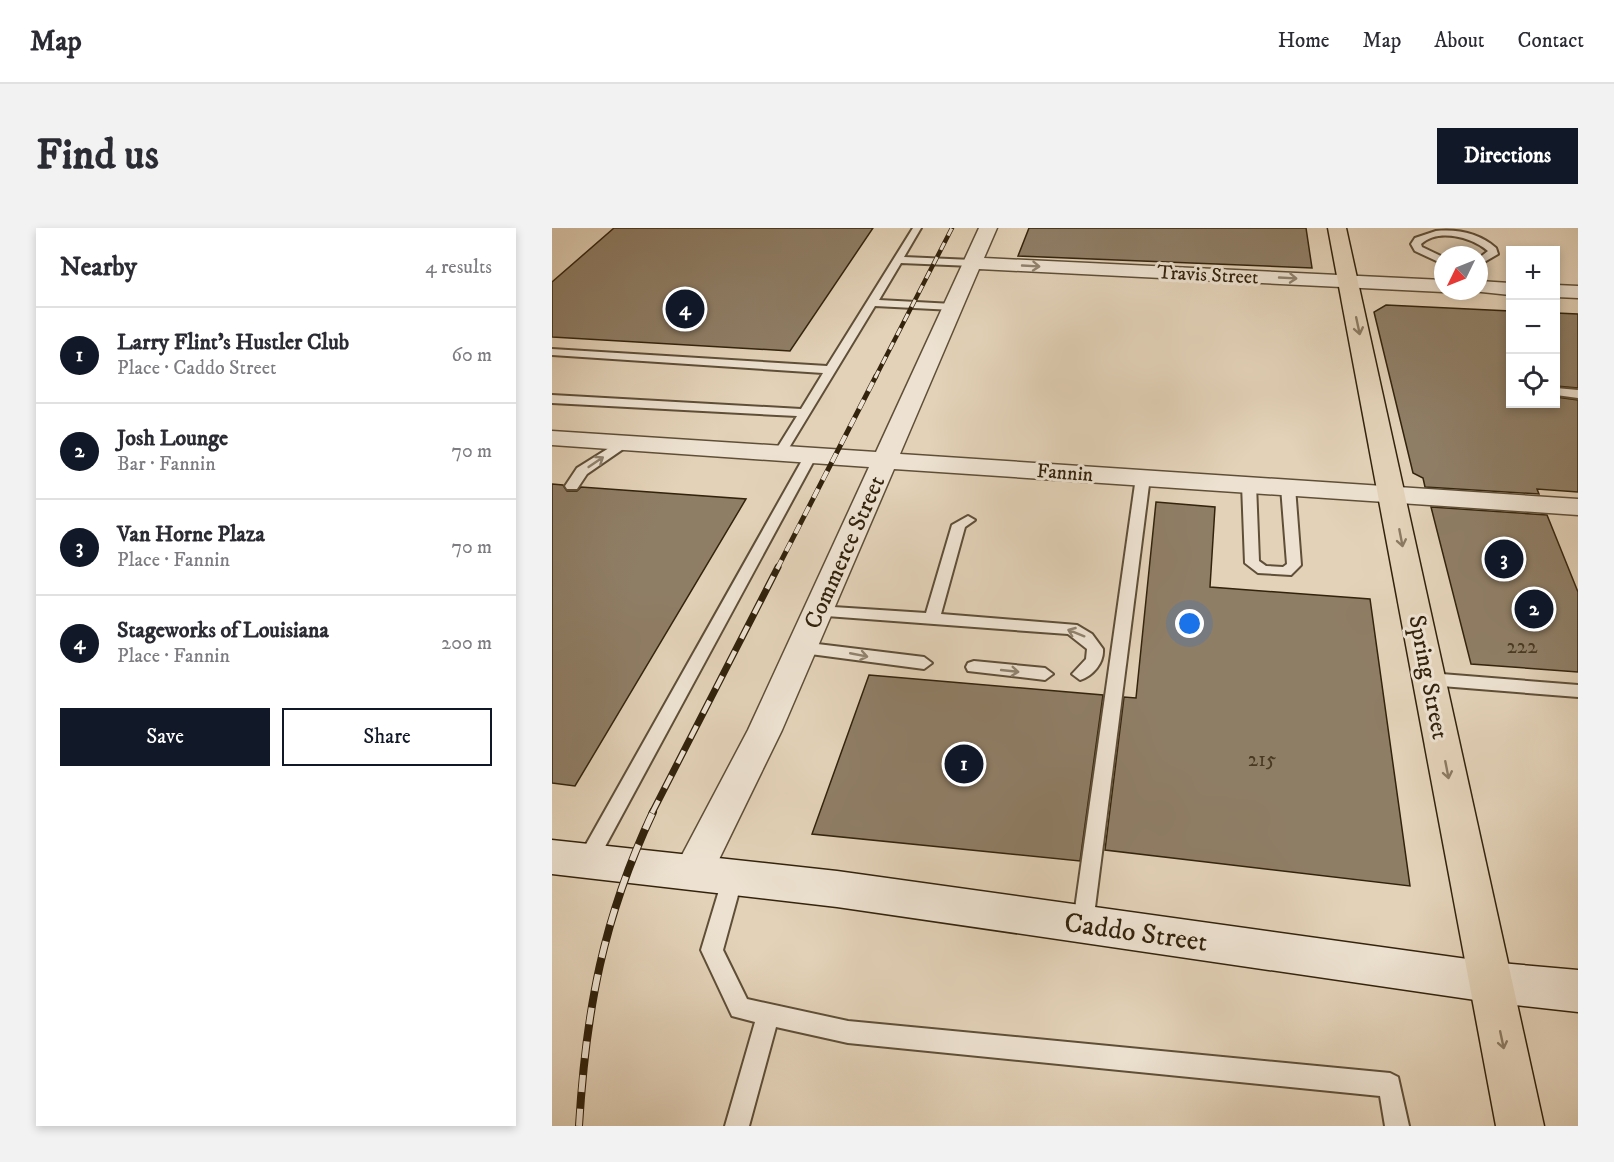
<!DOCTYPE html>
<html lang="en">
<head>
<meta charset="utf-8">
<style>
	body { margin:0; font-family:"IM FELL DW Pica",serif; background:#f2f2f3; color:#2b2b33 }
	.controls { position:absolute; right:18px; top:18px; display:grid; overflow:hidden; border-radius:0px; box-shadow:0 3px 9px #0003 }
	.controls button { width:54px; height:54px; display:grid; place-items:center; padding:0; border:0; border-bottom:2px solid #e1e1e2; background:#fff; color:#2b2b33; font:30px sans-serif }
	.compass { position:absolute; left:882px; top:18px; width:54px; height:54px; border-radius:50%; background:#fff; box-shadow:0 3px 9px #0003; rotate:227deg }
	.you { position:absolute; left:638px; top:396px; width:21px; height:21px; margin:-15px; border:4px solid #fff; border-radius:50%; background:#1a73e8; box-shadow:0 0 0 9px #1a73e833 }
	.badge { display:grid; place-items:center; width:39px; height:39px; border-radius:50%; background:#111827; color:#fff; font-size:20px; font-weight:700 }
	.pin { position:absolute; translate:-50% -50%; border:3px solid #fff; box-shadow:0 2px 6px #0006 }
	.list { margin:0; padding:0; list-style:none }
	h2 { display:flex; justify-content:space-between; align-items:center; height:78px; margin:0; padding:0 24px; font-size:26px }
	h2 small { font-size:20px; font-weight:400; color:#7c7c81 }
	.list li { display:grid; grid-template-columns:39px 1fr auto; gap:18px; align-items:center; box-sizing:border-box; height:96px; padding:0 24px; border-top:2px solid #e1e1e2 }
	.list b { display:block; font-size:22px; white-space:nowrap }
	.list p { margin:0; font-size:20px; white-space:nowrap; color:#7c7c81 }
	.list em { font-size:20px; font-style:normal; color:#7c7c81 }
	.actions { display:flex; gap:12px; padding:18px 24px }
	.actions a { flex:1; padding:14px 0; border:2px solid #111827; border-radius:0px; text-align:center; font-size:21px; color:#111827 }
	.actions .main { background:#111827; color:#fff }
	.icon { flex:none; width:33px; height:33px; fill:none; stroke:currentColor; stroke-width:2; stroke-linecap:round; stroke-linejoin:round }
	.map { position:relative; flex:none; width:1026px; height:898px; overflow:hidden; border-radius:0px }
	header { display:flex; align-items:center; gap:36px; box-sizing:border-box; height:84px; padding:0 30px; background:#fff; border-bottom:2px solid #e1e1e2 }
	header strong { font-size:28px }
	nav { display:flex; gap:33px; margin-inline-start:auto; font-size:21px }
	.intro { display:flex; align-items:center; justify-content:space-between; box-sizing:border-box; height:144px; padding:0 36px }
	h1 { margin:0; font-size:42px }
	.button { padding:15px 27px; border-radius:0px; background:#111827; color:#fff; font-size:21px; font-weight:700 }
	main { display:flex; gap:36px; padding:0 36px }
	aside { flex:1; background:#fff; border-radius:0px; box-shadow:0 3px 9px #0003 }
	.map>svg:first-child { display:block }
</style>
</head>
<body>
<header>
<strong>Map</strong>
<nav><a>Home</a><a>Map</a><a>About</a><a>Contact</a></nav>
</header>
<div class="intro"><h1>Find us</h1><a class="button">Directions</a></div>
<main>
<aside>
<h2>Nearby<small>4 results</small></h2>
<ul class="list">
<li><span class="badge">1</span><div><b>Larry Flint's Hustler Club</b><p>Place · Caddo Street</p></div><em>60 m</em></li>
<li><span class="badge">2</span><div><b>Josh Lounge</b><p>Bar · Fannin</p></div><em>70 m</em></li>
<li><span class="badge">3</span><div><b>Van Horne Plaza</b><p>Place · Fannin</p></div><em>70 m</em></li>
<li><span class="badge">4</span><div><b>Stageworks of Louisiana</b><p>Place · Fannin</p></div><em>200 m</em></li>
</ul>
<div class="actions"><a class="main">Save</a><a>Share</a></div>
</aside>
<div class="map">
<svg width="1026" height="898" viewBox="0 0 1026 898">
	<rect width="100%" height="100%" fill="#e3d2b8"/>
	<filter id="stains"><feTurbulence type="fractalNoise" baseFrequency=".00333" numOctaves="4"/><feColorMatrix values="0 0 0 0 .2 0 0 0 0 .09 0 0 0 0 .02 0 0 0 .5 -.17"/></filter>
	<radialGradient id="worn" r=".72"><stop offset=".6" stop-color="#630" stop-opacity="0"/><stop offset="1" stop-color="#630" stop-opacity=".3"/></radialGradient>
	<g fill="#8f7e66" stroke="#33230d" stroke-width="1.5">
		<polygon points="62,0 321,0 238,123 0,109 0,54"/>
		<polygon points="477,0 754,0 760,40 466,28"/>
		<polygon points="834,77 958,83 958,176 1004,176 1004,169 1026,172 1026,264 985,261 987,266 873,259 871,250 861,245 822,84"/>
		<polygon points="1004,85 1026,86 1026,160 1004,158"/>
		<polygon points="0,256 11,257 15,263 25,263 29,259 194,271 23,558 0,555"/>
		<polygon points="604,274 663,279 658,359 818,371 858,658 553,622 572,469 584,470"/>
		<polygon points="879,279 995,287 1026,364 1026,444 919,436"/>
		<polygon points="317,447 551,467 528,633 260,606"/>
	</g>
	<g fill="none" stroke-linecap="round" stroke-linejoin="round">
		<defs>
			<g id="service">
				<polygon points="361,0 369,0 352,29 420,32 425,35 420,38 349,35 327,72 401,76 406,79 401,82 323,78 232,228 224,228 222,225 245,188 0,175 0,167 249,181 271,145 0,127 0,121 275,138"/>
				<path d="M884 3C906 1 927 5 944 20L946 26 927 37V30L936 23C920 9 886 0 869 16L870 19 891 29V36L863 23 859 16 863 10Z"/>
				<polygon points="1004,160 1026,162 1026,170 1004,167"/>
				<polygon points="73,210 77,211 77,217 35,246 25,261 15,261 13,258 25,240"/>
				<polygon points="259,223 265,227 42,639 35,641 28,639 25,633 28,627 253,227"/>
				<polygon points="591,245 598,249 541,695 538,702 531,704 524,702 521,695 584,249"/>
				<polygon points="697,252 704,256 707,333 714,338 731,339 735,336 729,259 736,255 743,259 749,337 739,347 706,345 693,335 690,256"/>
				<path d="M416 288 423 292 413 299 389 386 525 397 540 406 551 421C552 435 541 448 528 452L520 446 534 431 535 421 516 406 261 387 258 383 266 378 374 385 400 297Z"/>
				<polygon points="249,414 372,429 380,435 372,441 243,424 241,420 243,416"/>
				<polygon points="422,433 493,440 501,446 493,452 416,443 414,439 416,435"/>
				<polygon points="877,445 1026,457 1026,469 877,457 869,451"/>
				<polygon points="181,640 188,643 191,649 171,722 195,771 296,793 838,845 846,849 857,898 833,898 828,868 296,815 224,799 197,898 173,898 203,794 180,788 149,722 171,649 174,643"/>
			</g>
			<g id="minor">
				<polygon points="427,0 445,0 432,30 891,52 891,63 895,63 891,64 427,41 348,226 1026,271 1026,287 342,241 230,502 155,656 141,661 127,656 121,644 196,502 317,239 0,217 0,203 324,224"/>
				<polygon points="927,53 958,55 958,67 920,63 927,63"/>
				<polygon points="1004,57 1026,58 1026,70 1004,69"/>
			</g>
			<polygon id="secondary" points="0,612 285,643 937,734 1026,742 1026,784 937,774 285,679 0,646"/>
			<polygon id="primary" points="776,0 794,0 992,898 944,898"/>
		</defs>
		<use href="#service" stroke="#5f4f38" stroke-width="4"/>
		<use href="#minor" stroke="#5f4f38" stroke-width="3"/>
		<use href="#secondary" stroke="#33230d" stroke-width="3"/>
		<use href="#primary" stroke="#33230d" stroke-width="3"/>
		<use href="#service" fill="#ede2d1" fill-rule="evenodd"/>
		<use href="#minor" fill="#ede2d1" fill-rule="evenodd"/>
		<use href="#secondary" fill="#ede2d1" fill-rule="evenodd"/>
		<use href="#primary" fill="#e3d2b8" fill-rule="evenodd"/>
		<defs>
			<polyline id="rail-far3" points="323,150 400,0"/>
			<polyline id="rail-far2" points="225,341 324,148"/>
			<polyline id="rail-far1" points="100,585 226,339"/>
			<path id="rail" d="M27 898C34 782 51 690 101 584"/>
		</defs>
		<use href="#rail-far3" stroke="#33230d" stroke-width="4.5"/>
		<use href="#rail-far2" stroke="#33230d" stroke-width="5"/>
		<use href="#rail-far1" stroke="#33230d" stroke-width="7"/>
		<use href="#rail" stroke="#33230d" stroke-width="8"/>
		<use href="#rail-far3" stroke="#ede2d1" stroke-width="3" stroke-dasharray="8" stroke-linecap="butt"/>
		<use href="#rail-far2" stroke="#ede2d1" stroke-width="4" stroke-dasharray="10" stroke-linecap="butt"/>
		<use href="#rail-far1" stroke="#ede2d1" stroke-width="4.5" stroke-dasharray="14" stroke-linecap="butt"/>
		<use href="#rail" stroke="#ede2d1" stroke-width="6" stroke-dasharray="17" stroke-linecap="butt"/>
	</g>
	<defs><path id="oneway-shaft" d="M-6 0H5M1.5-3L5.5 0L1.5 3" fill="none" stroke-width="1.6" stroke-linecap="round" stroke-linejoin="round" transform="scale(1.5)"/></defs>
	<g stroke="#90826f">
		<use href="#oneway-shaft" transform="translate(479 38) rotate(3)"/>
		<use href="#oneway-shaft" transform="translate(736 50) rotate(3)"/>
		<use href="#oneway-shaft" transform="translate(44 234) rotate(-34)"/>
		<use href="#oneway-shaft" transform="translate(524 405) rotate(-158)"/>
		<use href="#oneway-shaft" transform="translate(307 427) rotate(11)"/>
		<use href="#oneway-shaft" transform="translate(458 443) rotate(6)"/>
	</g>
	<g stroke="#8b7a62">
		<use href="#oneway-shaft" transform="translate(806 98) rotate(78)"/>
		<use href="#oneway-shaft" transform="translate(849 310) rotate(79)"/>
		<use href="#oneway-shaft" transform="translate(895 542) rotate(79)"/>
		<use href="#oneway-shaft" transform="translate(950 812) rotate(78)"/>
	</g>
	<g text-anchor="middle" stroke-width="6" stroke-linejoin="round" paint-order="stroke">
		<g font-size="20" fill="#33230d" stroke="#ede2d1">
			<text transform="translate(656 46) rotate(3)" y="7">Travis Street</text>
			<text transform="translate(513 244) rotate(4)" y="7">Fannin</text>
		</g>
		<g font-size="21" fill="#4a3a23">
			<text x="970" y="425">222</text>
			<text x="710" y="538">215</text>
		</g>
		<g font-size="24" fill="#33230d" stroke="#ede2d1">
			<text transform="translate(292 324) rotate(-66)" y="8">Commerce Street</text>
			<text transform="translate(877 449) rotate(79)" y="8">Spring Street</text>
		</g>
		<g font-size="28" fill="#33230d" stroke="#ede2d1">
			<text transform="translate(584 703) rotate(8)" y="10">Caddo Street</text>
		</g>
	</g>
	<rect width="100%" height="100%" filter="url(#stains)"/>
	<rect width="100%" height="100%" fill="url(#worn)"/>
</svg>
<div class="controls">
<button>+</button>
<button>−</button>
<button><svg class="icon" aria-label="locate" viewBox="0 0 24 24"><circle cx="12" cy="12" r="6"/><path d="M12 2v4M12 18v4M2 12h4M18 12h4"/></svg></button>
</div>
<svg class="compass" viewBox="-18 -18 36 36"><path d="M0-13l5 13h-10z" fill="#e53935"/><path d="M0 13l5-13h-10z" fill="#7c7c81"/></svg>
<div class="you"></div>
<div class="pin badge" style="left:412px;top:536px">1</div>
<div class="pin badge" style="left:982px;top:381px">2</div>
<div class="pin badge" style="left:952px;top:331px">3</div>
<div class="pin badge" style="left:133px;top:81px">4</div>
</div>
</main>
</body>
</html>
